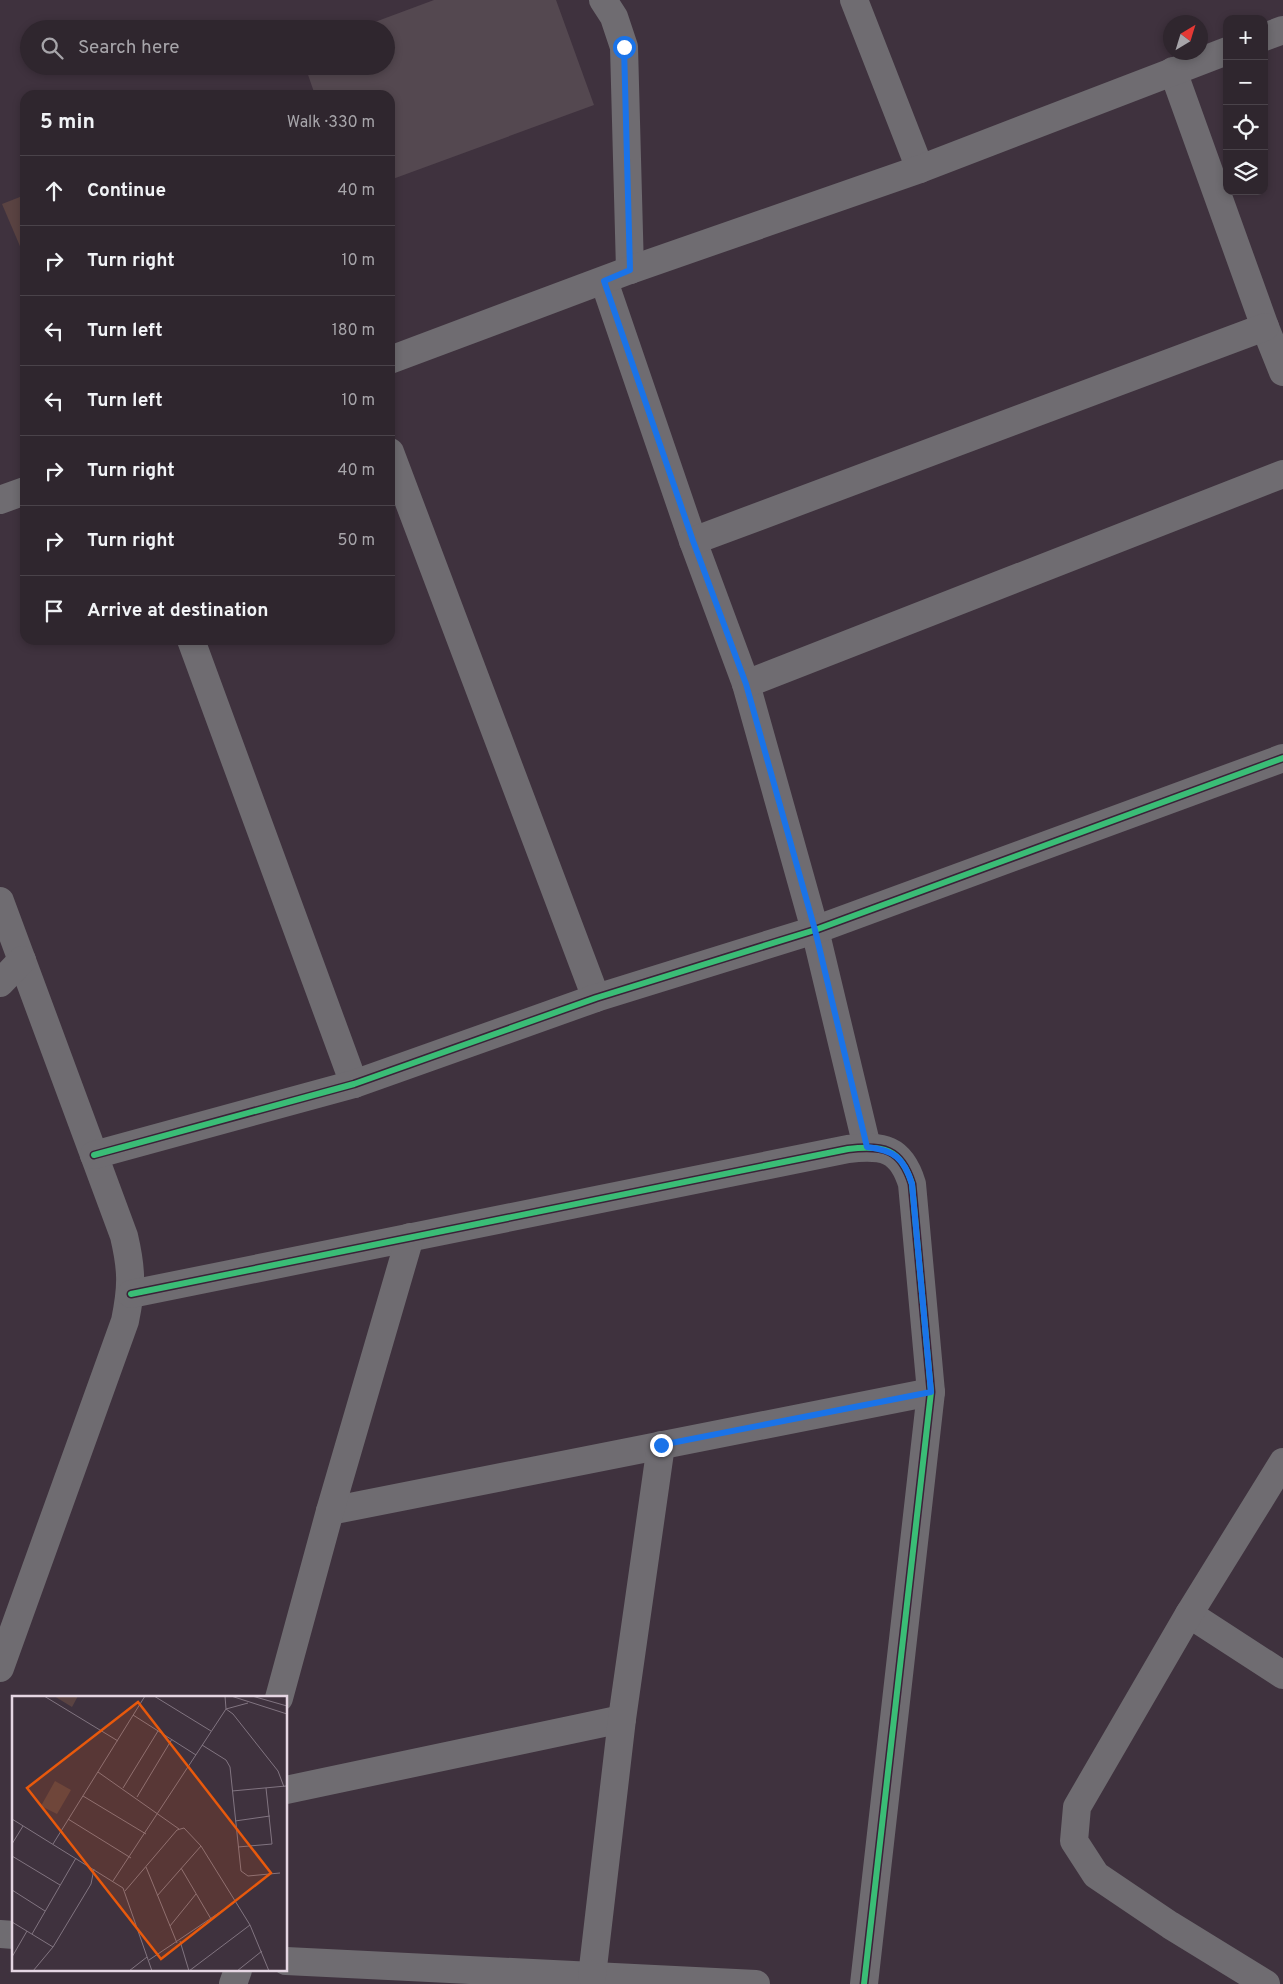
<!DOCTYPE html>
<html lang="en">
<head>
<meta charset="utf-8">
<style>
	body { margin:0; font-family:Overpass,sans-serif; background:#3b323a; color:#f1f3f6 }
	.controls { position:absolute; right:15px; top:15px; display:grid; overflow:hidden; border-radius:10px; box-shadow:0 2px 8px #0003 }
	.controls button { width:45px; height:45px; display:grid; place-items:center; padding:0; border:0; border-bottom:1px solid #4a434a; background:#2f262e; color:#f1f3f6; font:25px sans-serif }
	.compass { position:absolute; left:1163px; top:15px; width:45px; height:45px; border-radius:50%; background:#2f262e; box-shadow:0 2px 8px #0003; rotate:38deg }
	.stop { position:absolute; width:15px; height:15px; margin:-11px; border:4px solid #1a73e8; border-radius:50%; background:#fff }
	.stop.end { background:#1a73e8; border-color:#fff; box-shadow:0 1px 5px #0008 }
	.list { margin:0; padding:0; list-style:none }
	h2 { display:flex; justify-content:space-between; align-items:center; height:65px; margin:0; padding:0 20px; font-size:21px }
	h2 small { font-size:16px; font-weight:400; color:#a7a5aa }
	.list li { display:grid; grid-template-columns:32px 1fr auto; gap:15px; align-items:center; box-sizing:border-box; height:70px; padding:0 20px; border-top:1px solid #4a434a }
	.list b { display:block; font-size:19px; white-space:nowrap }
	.list em { font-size:16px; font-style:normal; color:#a7a5aa }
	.icon { flex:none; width:28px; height:28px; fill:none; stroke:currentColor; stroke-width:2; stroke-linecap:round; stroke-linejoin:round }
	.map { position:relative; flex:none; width:1283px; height:1984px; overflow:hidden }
	.search { position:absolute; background:#2f262e; box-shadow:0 2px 8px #0003; left:20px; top:20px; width:375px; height:55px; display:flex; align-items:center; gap:12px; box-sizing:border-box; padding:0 18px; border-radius:28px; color:#a7a5aa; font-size:19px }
	.panel { position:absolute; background:#2f262e; box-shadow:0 2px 8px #0003; left:20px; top:90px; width:375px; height:555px; border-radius:15px }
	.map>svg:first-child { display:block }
</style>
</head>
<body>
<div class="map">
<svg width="1283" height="1984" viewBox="0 0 1283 1984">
	<rect width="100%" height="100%" fill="#3f323e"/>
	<polygon fill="#5a4342" points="25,195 25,258 2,204"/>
	<polygon fill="#544850" points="434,0 556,0 594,105 390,180 390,95 315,95 305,66 386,66 386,29 356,29"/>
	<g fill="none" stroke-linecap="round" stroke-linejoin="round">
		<g stroke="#6f6c71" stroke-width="28">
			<polyline points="603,0 614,17 624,47 630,270"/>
			<polyline points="854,0 920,169"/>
			<polyline points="1264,37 1283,30"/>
			<polyline points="1173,71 1265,327 1283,372"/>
			<polyline points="604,281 693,541 746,684 815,930 867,1147"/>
			<polyline points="390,360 630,270 920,169 1227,51"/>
			<polyline points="390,452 596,998"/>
			<polyline points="0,500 25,491"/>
			<polyline points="693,541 1265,327"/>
			<polyline points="191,640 354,1084"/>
			<polyline points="746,684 1283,474"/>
			<path d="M0 901 124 1236C132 1270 132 1287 125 1321L0 1668"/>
			<polyline points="0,983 22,960"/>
			<polyline points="94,1155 354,1084 596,998 815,930 1283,758"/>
			<path d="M131 1294 848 1149C883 1145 901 1148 912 1184L931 1392 864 1984"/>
			<polyline points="330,1511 931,1392"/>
			<polyline points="1189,1614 1283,1675"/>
			<polyline points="279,1698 330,1511 410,1237"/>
			<polyline points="286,1790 622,1719"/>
			<polyline points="0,1934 14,1935"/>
			<polyline points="286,1961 756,1984"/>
			<polyline points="592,1976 622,1719 661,1445"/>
			<polyline points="233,1984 238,1970"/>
			<polyline points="1266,1984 1170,1925 1096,1875 1074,1841 1077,1807 1189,1614 1283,1462"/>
		</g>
		<defs>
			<g id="cycleway">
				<polyline points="94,1155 354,1084 596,998 815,930 1283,758"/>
				<path d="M131 1294 848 1149C883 1145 901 1148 912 1184L931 1392 864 1984"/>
			</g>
		</defs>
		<use href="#cycleway" stroke="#3a2338" stroke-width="9"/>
		<use href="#cycleway" stroke="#3abd76" stroke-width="6"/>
	</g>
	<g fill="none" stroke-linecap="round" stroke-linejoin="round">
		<path stroke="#1a73e8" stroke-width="6" d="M624 47 630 270 604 281 693 541 746 684 815 930 867 1147C894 1150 904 1158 912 1184L931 1392 661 1445"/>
	</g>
	<g transform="translate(12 1696)">
		<rect width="275" height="275" fill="#3f323e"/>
		<path d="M42 0H66L60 11ZM43 85 59 94 45 118 29 110Z" fill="#5a4342"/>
		<path fill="none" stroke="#817480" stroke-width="1" d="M32 0 106 45M142 0 199 35M219 0 275 18M240 0 275 10M214 13 221 18 266 75 272 91M214 13 236 7M121 19 184 59M190 49 214 64 218 71 229 175 236 180 268 177M86 76 167 133M111 92 146 35M220 95 274 90M71 100 134 138M125 101 160 43M0 123 111 192 140 275M56 123 119 162M223 125 258 120M0 148 11 130M41 148 133 0M226 151 260 148 254 92M0 160 48 189M134 171 165 247M169 172 199 223M101 185 214 13 213 0M0 194 33 215M113 195 165 134 172 132 189 150 238 229 257 275M145 200 189 150M0 226 41 251M158 230 184 198M20 238 64 162M168 245 177 275M0 261 15 235M137 264 223 206M21 275 41 251 79 188 82 173M117 275 135 261M177 275 238 229M225 275 250 255"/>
		<path fill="#e8590c" fill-opacity="0.15" stroke="#e8590c" stroke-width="2.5" d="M126 6 259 177 149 263 15 92Z"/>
		<rect width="275" height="275" fill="none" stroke="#e5d6e3" stroke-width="2.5"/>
	</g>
</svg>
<div class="controls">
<button>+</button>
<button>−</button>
<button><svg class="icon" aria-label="locate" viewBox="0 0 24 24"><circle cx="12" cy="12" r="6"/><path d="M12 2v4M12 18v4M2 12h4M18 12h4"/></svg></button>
<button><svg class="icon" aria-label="layers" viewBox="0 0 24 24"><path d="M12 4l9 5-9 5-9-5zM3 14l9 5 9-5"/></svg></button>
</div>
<svg class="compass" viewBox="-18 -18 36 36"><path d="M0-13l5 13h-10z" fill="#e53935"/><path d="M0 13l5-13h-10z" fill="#a7a5aa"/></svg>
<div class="stop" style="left:624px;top:47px"></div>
<div class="stop end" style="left:661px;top:1445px"></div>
<div class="search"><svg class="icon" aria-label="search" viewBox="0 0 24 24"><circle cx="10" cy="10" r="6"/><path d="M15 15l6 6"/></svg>Search here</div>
<section class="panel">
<h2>5 min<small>Walk · 330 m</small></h2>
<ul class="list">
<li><svg class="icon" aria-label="ahead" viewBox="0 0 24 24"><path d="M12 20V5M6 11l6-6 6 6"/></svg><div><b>Continue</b></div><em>40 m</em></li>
<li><svg class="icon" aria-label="right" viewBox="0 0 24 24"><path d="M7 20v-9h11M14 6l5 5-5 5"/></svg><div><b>Turn right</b></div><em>10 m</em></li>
<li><svg class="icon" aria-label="left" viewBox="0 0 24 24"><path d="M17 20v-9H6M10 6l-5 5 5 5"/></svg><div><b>Turn left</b></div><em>180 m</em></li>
<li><svg class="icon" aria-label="left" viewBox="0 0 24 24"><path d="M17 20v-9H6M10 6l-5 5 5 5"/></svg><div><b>Turn left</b></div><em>10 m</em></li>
<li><svg class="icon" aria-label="right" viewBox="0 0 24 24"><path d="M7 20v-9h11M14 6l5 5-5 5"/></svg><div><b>Turn right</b></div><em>40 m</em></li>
<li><svg class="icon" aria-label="right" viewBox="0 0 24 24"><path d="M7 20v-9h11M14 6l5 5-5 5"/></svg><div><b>Turn right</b></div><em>50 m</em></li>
<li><svg class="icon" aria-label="arrive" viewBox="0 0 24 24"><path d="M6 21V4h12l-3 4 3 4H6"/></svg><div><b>Arrive at destination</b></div></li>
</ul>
</section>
</div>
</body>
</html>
